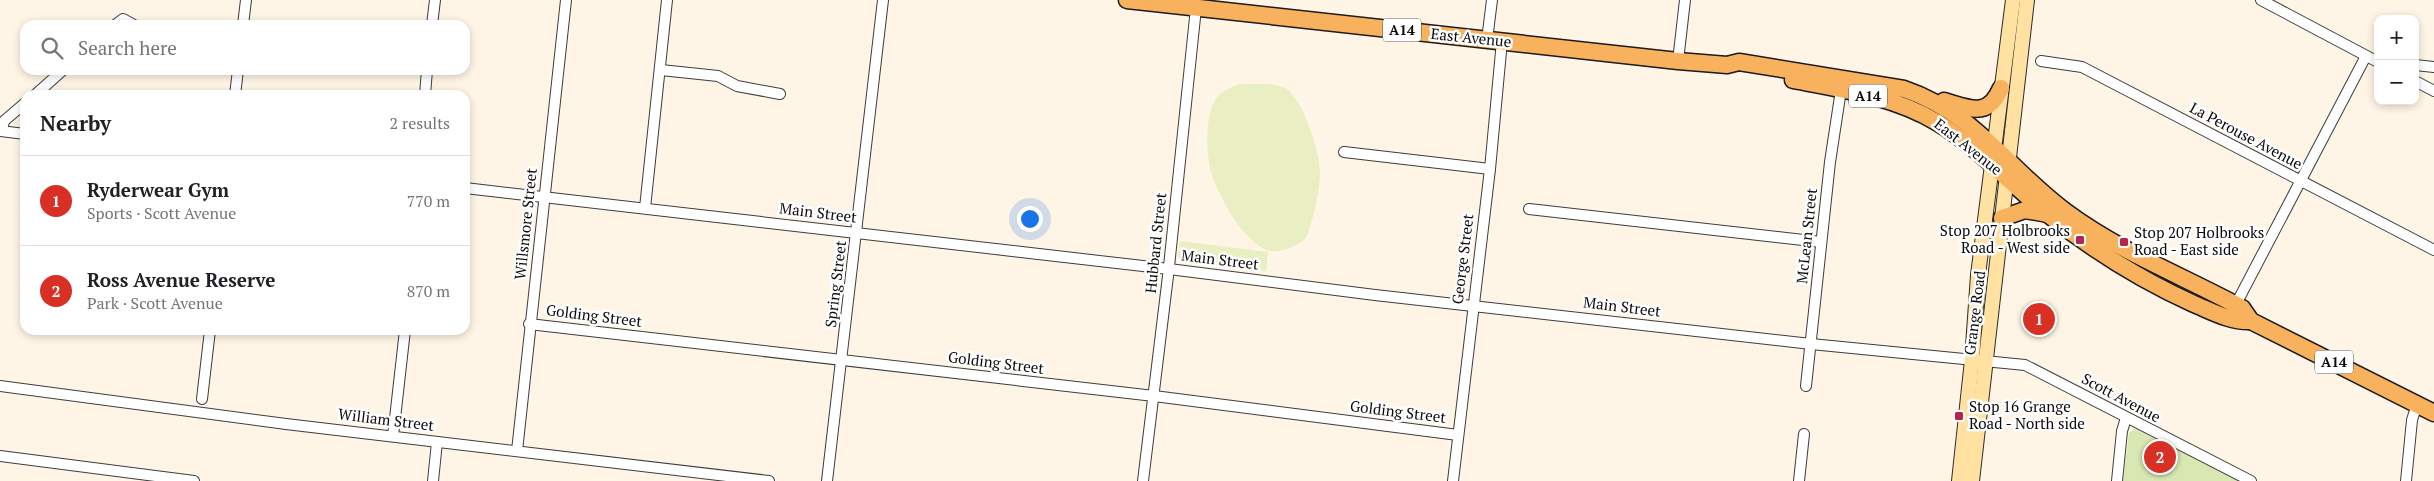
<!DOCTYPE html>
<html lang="en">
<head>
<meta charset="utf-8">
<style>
	body { margin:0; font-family:"PT Serif",serif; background:#f6f6f6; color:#202124 }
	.controls { position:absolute; right:15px; top:15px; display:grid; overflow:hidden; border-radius:10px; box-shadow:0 2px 8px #0003 }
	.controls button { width:45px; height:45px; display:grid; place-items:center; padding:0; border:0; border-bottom:1px solid #e0e0e0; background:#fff; color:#202124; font:25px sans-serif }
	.you { position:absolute; left:1029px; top:218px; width:18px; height:18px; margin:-12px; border:4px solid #fff; border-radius:50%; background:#1a73e8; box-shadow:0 0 0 8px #1a73e833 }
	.badge { display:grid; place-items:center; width:32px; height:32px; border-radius:50%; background:#d93025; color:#fff; font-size:16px; font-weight:700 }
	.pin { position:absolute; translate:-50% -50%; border:2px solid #fff; box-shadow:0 1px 5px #0006 }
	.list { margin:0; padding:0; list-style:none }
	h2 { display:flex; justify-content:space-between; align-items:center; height:65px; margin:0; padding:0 20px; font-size:21px }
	h2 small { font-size:16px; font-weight:400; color:#757577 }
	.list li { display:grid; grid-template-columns:32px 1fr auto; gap:15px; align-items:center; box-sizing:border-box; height:90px; padding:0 20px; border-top:1px solid #e0e0e0 }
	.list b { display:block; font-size:19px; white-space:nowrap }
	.list p { margin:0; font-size:16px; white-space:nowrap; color:#757577 }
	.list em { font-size:16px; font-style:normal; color:#757577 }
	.icon { flex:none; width:28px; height:28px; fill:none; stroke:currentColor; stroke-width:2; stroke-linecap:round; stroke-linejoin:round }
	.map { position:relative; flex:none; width:2434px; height:481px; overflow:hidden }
	.search { position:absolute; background:#fff; box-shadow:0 2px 8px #0003; left:20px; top:20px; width:450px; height:55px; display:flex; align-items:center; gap:12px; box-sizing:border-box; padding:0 18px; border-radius:15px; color:#757577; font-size:19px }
	.panel { position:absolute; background:#fff; box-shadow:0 2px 8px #0003; left:20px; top:90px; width:450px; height:245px; border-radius:15px }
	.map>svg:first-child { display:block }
</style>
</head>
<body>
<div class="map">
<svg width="2434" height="481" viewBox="0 0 2434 481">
	<rect width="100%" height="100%" fill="#fff5e6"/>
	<polygon fill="#d9e7b2" points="2138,427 2241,481 2123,481 2129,433"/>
	<g fill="#e9efc3">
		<path d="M1239 84C1253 84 1273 82 1285 88 1303 98 1321 155 1320 175 1319 190 1316 208 1311 223 1309 229 1308 237 1303 241 1298 245 1285 250 1279 251 1250 257 1218 195 1211 172 1206 153 1204 111 1219 95 1224 90 1234 87 1239 84Z"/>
		<polygon points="1180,241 1268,252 1266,271 1182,261 1178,256"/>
	</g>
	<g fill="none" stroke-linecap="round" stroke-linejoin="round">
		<defs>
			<g id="minor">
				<polyline points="2261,0 2378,62"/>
				<polyline points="115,25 123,19 134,25"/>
				<polyline points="243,25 246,0"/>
				<polyline points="432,25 435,0"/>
				<polyline points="1487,40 1492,0"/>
				<polyline points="1678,61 1685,0"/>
				<polyline points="2041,61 2082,67 2434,250"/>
				<polyline points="2415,65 2434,67"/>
				<polyline points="661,70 718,76 737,86 780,94"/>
				<polyline points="2415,81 2434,91"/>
				<polyline points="35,95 63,70"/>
				<polyline points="235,95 238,70"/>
				<polyline points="425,95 427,70"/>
				<polyline points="0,131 25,134"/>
				<polyline points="2,131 4,121 25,103"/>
				<polyline points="1344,152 1490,169"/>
				<polyline points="465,188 1169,269 1375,295 1811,344 2025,365 2251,481"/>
				<polyline points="645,208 667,0"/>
				<polyline points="1529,209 1821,242"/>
				<polyline points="2234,308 2366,56"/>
				<polyline points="529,324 1154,396 1458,435"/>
				<polyline points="0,386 286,424 769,481"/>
				<polyline points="1806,386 1830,162 1841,90"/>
				<polyline points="202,399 210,330"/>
				<polyline points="393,436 405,330"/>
				<polyline points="517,451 566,0"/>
				<polyline points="0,456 194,481"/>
				<polyline points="433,481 437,442"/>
				<polyline points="827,481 883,0"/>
				<polyline points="1143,481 1168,276 1196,8"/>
				<polyline points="1453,481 1490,169 1502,41"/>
				<polyline points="1799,481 1804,434"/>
				<polyline points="2117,481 2122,431 2126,418"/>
				<polyline points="2406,481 2412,420 2417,404"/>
			</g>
			<g id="secondary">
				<polyline points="1959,481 1972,360 1978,275 2013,0"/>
				<polyline points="1972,481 2027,0"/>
			</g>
			<g id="primary">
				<path d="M1127 0 1678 61 1727 65 1739 62 1904 89C1975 113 2008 169 2066 212 2120 252 2183 276 2242 308L2251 321 2434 413"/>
				<path d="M1793 80C1842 89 1896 97 1938 123 1979 148 2012 185 2049 215 2093 250 2143 281 2194 304 2213 312 2231 322 2251 321"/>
				<path d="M1944 101C1969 108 1988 119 2001 88"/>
				<polyline points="2002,218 2025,210 2048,214"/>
			</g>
		</defs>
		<use href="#minor" stroke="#3d3d3d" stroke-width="12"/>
		<use href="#secondary" stroke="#2c2c2c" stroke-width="16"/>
		<use href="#primary" stroke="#1b1b1b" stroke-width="19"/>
		<use href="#minor" stroke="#fff" stroke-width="10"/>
		<use href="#secondary" stroke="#ffe1a1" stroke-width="14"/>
		<use href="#primary" stroke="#f8b25d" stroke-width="16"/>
	</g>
	<g fill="#b7244a" stroke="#fff" stroke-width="2">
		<rect x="2075" y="235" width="10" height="10" rx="2.5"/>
		<rect x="2119" y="237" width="10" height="10" rx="2.5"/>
		<rect x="1954" y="411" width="10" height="10" rx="2.5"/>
	</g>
	<g text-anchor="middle" stroke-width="5" stroke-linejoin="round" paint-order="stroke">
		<g fill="#fff" stroke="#545454" stroke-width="1">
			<rect x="1383" y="18.5" width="38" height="23" rx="4"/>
			<rect x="1849" y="84.5" width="38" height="23" rx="4"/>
			<rect x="2315" y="350.5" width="38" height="23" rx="4"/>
		</g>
		<g font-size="14" font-weight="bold" fill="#0a0a0a">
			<text x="1402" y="35">A14</text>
			<text x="1868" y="101">A14</text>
			<text x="2334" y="367">A14</text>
		</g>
		<g font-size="15" fill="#0a0a0a" stroke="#fff">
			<text transform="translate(1471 38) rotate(6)" y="5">East Avenue</text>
			<text transform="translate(2246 136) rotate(28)" y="5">La Perouse Avenue</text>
			<text transform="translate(1968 147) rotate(38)" y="5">East Avenue</text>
			<text transform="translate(818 213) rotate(7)" y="5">Main Street</text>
			<text transform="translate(526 224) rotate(-84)" y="5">Willsmore Street</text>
			<text transform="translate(1807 236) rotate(-84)" y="5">McLean Street</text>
			<text transform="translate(1156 243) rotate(-84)" y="5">Hubbard Street</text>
			<text transform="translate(1463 259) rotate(-83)" y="5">George Street</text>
			<text transform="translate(1220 260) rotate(7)" y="5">Main Street</text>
			<text transform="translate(836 284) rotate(-83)" y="5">Spring Street</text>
			<text transform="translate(1622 307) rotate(7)" y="5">Main Street</text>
			<text transform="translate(1975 313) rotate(-83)" y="5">Grange Road</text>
			<text transform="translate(594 316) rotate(7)" y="5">Golding Street</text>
			<text transform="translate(996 363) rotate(7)" y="5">Golding Street</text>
			<text transform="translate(2121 398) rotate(28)" y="5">Scott Avenue</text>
			<text transform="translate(1398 412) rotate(7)" y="5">Golding Street</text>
			<text transform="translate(386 420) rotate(7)" y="5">William Street</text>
		</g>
		<g font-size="15" fill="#0a0a0a" stroke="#fff" text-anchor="start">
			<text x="2070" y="236" text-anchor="end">Stop 207 Holbrooks<tspan x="2070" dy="17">Road - West side</tspan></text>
			<text x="2134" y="238">Stop 207 Holbrooks<tspan x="2134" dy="17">Road - East side</tspan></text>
			<text x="1969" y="412">Stop 16 Grange<tspan x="1969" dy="17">Road - North side</tspan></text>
		</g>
	</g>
</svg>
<div class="controls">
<button>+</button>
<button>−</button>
</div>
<div class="you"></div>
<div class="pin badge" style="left:2039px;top:319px">1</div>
<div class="pin badge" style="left:2160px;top:457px">2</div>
<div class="search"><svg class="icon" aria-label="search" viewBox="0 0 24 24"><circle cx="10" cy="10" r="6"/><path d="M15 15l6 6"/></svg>Search here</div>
<section class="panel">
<h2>Nearby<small>2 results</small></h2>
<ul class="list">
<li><span class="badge">1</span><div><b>Ryderwear Gym</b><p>Sports · Scott Avenue</p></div><em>770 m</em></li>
<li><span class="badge">2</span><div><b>Ross Avenue Reserve</b><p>Park · Scott Avenue</p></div><em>870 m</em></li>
</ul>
</section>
</div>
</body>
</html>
